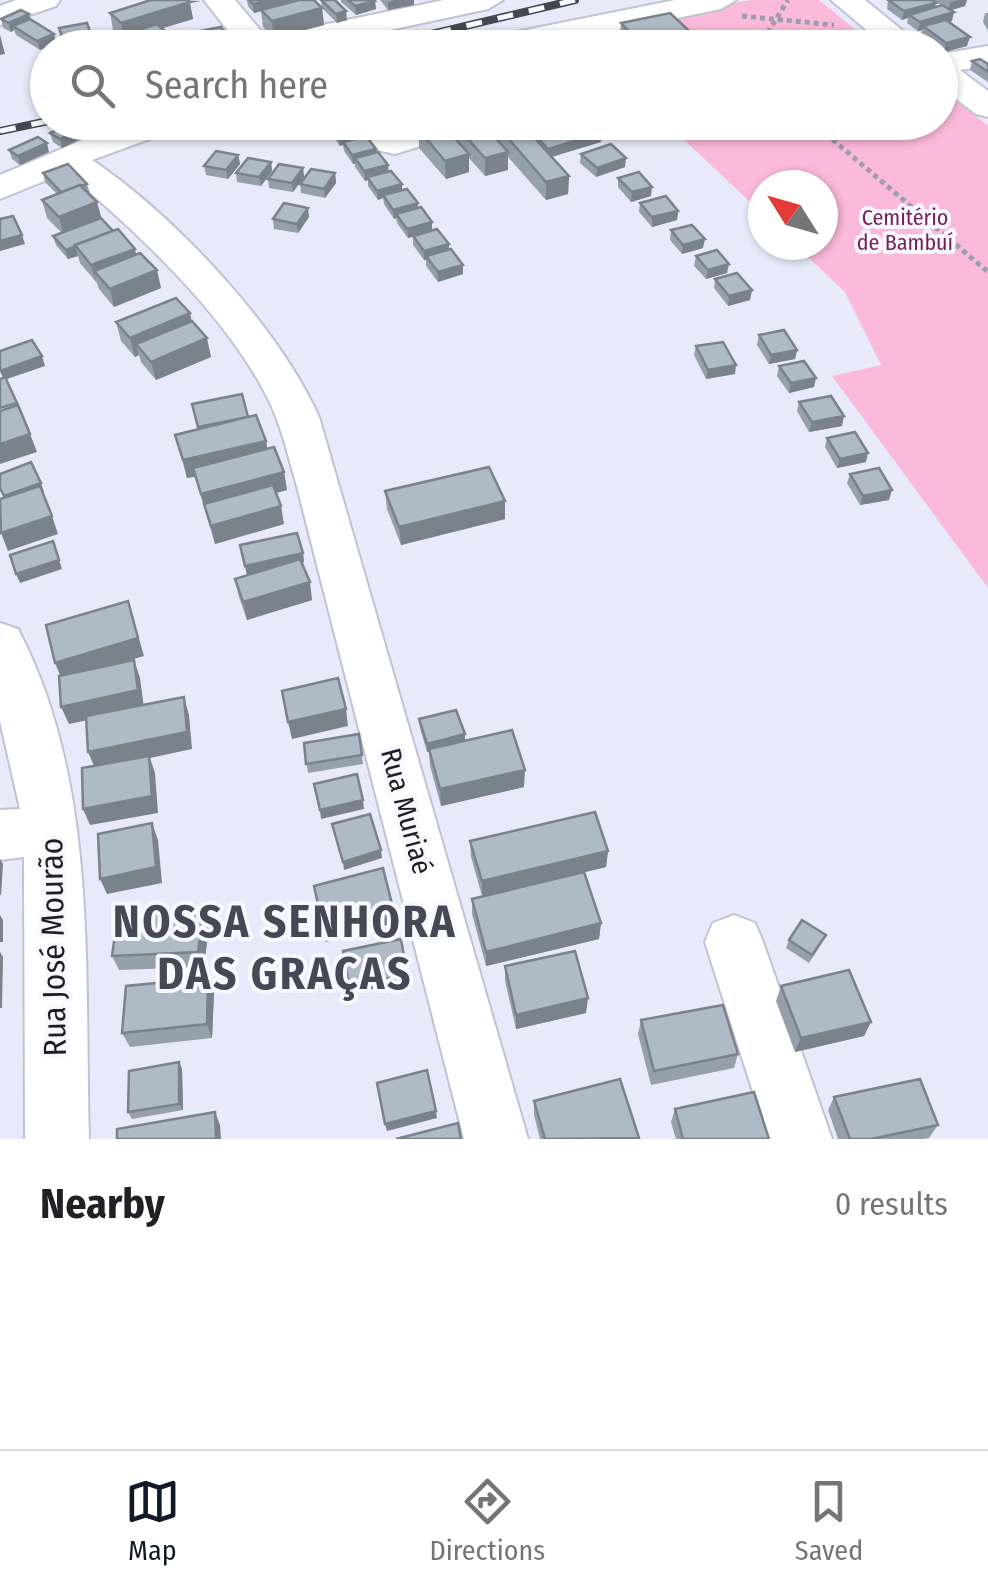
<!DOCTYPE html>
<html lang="en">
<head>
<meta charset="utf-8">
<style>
	body { margin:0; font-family:"Fira Sans Condensed",sans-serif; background:#f2f2f2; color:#202124 }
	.compass { position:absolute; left:748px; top:170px; width:90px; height:90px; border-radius:50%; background:#fff; box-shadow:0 2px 8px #0004; rotate:307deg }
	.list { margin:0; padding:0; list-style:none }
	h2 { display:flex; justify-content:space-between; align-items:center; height:130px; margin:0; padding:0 40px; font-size:42px }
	h2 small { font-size:32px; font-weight:400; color:#757577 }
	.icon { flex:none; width:55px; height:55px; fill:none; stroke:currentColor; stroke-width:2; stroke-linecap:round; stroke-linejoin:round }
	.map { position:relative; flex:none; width:988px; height:1139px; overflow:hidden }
	.search { position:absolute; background:#fff; box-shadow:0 2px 8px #0004; left:30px; right:30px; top:30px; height:110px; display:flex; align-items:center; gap:25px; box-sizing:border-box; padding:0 35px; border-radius:55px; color:#757577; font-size:38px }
	.sheet { height:310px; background:#fff }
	nav { display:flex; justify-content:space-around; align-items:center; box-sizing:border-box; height:140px; border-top:2px solid #e0e0e0; background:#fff; font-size:28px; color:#757577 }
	nav a { display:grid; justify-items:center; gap:5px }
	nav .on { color:#111827 }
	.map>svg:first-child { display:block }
</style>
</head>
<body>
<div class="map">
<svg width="988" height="1139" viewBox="0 0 988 1139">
	<rect width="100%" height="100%" fill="#e8eafb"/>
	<g fill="#fcbadb">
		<polygon points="751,0 819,0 857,31 793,47 706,47 669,14"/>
		<polygon points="941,89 988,126 988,588 832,376 881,365 845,292 795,245 823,245 823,185 763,185 763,214 666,123 940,122"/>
	</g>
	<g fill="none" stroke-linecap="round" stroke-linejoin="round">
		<defs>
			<g id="minor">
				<polygon points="16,0 60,0 56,6 0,25 0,6"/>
				<polygon points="204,0 235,0 261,31 274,35 444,0 503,0 488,9 306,48 239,45"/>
				<polygon points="675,0 736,0 721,9 531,48 466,48 481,39"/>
				<polygon points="831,0 865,0 924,48 888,48"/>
				<polygon points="988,46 988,66 960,70 988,91 988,117 976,114 940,87 940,54"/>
				<path d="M125 122H182L177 129 92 160C174 215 279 327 319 417L528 1139H464L296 483C288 456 282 428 270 403 232 323 147 241 80 184L64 173 0 199V175Z"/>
				<polygon points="345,122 380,122 393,133 428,122 481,122 476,129 395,154 363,147"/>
				<path d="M0 623 18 629C99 784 84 970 89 1139H25L24 857 0 860V810L20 809 0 721Z"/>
				<polygon points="734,915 755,923 763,942 832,1139 768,1139 705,942 713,923"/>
			</g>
		</defs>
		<use href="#minor" stroke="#c1c3d3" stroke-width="4"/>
		<g stroke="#9d9eab" stroke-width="5" stroke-dasharray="5 4" stroke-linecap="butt">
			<polyline points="742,16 834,25"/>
			<polyline points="705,31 724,48"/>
			<polyline points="758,48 788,0"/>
			<polyline points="812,122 988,272"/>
		</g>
		<use href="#minor" fill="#fff" fill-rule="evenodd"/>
		<defs>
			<g id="rail">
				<polyline points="373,48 575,0"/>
				<polyline points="0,131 48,121"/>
			</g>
		</defs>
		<use href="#rail" stroke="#46464e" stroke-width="8"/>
		<use href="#rail" stroke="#f8f8ff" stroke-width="5" stroke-dasharray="16" stroke-linecap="butt"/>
	</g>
	<g fill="#96a0aa">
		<polygon points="247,0 293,0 293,1 322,8 324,25 274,38 263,27 261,11 254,13 248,6"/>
		<polygon points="321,0 347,20 337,23 322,8"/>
		<polygon points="341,0 374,0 376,9 356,15 341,2"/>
		<polygon points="380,0 414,0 414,5 388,10"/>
		<polygon points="888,0 935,7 941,5 933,0 967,0 965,6 951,10 952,21 949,22 967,46 944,52 940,48 938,48 921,35 922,30 918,31 907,23 908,18 902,20 887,9"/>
		<polygon points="201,1 190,3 193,19 162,28 168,34 169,42 175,48 119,48 118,46 116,37 120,36 113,30 110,13"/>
		<polygon points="985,13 988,13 988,31 983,22"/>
		<polygon points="29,14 30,19 54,34 56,43 40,50 16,35 14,30 11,32 3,28 1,19"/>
		<polygon points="621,23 699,40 698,48 627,48 620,40"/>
		<polygon points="972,61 988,64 988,82 970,70"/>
		<polygon points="324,122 356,122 363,137 388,171 402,184 402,190 418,208 432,230 449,244 449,250 463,265 463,274 438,282 426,266 426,260 424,260 413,245 413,237 408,238 397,223 396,218 394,219 384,204 383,198 378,200 368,186 368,180 365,181 355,167 355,164 353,164 344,151 343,145 340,146 331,133 330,129 329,129"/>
		<polygon points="452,122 542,122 551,132 551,134 601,142 551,157 569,176 568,194 546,200 508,157 508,170 485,176 469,158 469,172 446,179 419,148 419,130 452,135"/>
		<polygon points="92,123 95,132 62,148 53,142 50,133"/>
		<polygon points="9,150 49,152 20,165 12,159"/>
		<polygon points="581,154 625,167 596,177 580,163"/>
		<polygon points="238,155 240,164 228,179 206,175 204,166"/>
		<polygon points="271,162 272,171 261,186 237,182 236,173"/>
		<polygon points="303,168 304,177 293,192 269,188 268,179"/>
		<polygon points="43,173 87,184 90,193 88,193 102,219 136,254 161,288 114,307 99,289 97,283 80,263 78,256 68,259 56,245 53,236 62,233 47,218 42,200 57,194 45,182"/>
		<polygon points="335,173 336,183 325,198 301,193 300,184"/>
		<polygon points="618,178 651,196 631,202 618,187"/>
		<polygon points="640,203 678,211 677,220 652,227 639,212"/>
		<polygon points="309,217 298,233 274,229 273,219"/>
		<polygon points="671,230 703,248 682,254 670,240"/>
		<polygon points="696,256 727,273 706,279 694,266"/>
		<polygon points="715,279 752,290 750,300 728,306 714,288"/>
		<polygon points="192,321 211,357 156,380 141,362 139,355 135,357 121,341 116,322"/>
		<polygon points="759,335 797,350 795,359 769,364 757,345"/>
		<polygon points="696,346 735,374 706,379 694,355"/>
		<polygon points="779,366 814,387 789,393 777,376"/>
		<polygon points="799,402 842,426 809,432 797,411"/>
		<polygon points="192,404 248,417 266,441 267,449 284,472 287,490 276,493 284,524 215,544 195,477 187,478 175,435 198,429"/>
		<polygon points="827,438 866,462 837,468 825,447"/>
		<polygon points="850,474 889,500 860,505 847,483"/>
		<polygon points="385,491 505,519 401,545 387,509"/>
		<polygon points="240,545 303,553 304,562 302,563 312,600 247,620 239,597 235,579 247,575"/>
		<polygon points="419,719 465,741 524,787 441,806 430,766 429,752 427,752 420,728"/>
		<polygon points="359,734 363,764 308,773 304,743"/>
		<polygon points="470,841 608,851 606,867 585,872 601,923 599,939 486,966 472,914 472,899 482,896 471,857"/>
		<polygon points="204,909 209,925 204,967 119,970 112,956"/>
		<polygon points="789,940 822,943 809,963 786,948"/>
		<polygon points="505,966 586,1013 516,1029 505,981"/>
		<polygon points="781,986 871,1022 864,1036 795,1052 776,1001"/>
		<polygon points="214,993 212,1038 130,1047 122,1033"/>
		<polygon points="641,1020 738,1054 734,1068 651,1085 638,1034"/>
		<polygon points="179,1062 182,1069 183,1110 132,1119 128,1112"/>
		<polygon points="834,1097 938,1125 929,1138 923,1139 838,1139 828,1110"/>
		<polygon points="534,1101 635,1139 540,1139 534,1115"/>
		<polygon points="675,1109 769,1139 676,1139 671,1122"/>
	</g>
	<g fill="#7a828b">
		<polygon points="166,0 201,1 190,3 193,19 124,40 121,23"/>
		<polygon points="271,0 293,0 294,3 254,13 253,4"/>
		<polygon points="395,0 414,0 414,5 388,10 388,2"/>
		<polygon points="959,0 967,0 965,6 948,11 951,2"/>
		<polygon points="375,1 376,9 356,15 355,6"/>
		<polygon points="936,3 934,12 909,15 908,18 902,20 904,11"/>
		<polygon points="322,8 324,25 274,38 272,21"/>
		<polygon points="346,11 347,20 337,23 336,14"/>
		<polygon points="954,12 952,21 927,29 923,26 922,30 918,31 920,22"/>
		<polygon points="29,14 31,23 13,26 14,30 11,32 9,23"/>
		<polygon points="224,32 225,41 195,43 195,47 194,38"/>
		<polygon points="54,34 56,43 40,50 37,41"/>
		<polygon points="168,34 169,42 153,48 126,48"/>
		<polygon points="0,35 5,54 0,55"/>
		<polygon points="970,37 967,46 944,52 946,43"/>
		<polygon points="699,40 698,48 665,48"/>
		<polygon points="232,122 245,122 246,128 223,134 221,125"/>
		<polygon points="92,123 95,132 62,148 60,139"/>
		<polygon points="362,131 363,140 343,142 343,145 340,146 339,137"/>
		<polygon points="601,133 601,142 548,158 548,149"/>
		<polygon points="47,143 49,152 20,165 18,156"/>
		<polygon points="376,149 376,158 355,158 355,164 353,164 352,155"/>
		<polygon points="508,152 508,170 485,176 485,158"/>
		<polygon points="469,154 469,172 446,179 445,161"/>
		<polygon points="238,155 240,164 228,179 226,170"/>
		<polygon points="626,158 625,167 596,177 597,168"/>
		<polygon points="271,162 272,171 261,186 259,177"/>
		<polygon points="388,165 389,175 367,177 368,180 365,181 364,171"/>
		<polygon points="303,168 304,177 293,192 292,183"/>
		<polygon points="335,173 336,183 325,198 324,189"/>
		<polygon points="569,176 568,194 546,200 546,182"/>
		<polygon points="402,184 402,193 383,195 383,198 378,200 377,191"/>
		<polygon points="652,187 651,196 631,202 632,192"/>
		<polygon points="97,202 102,220 64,236 59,217"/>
		<polygon points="418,203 418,212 396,214 396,218 394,219 393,210"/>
		<polygon points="308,208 309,217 298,233 297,224"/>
		<polygon points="678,211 677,220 652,227 652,217"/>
		<polygon points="432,222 432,231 408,238 407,229"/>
		<polygon points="22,235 25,244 0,251 0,241"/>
		<polygon points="705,239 703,248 682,254 683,245"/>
		<polygon points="449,244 449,253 426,256 426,260 424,260 424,251"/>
		<polygon points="75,246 78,256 68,259 66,250"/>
		<polygon points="135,249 139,267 94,271 96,283 91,265"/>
		<polygon points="729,264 727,273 706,279 708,270"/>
		<polygon points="463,265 463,274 438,282 438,272"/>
		<polygon points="157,270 161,288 114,307 110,289"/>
		<polygon points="752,290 750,300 728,306 729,296"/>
		<polygon points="190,313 194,331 136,344 139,355 135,357 130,338"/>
		<polygon points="207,338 211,357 156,380 151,362"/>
		<polygon points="797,350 795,359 769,364 771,355"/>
		<polygon points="42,356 45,366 4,380 0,371"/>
		<polygon points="736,365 735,374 706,379 708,370"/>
		<polygon points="816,378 814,387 789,393 791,383"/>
		<polygon points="844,416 842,426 809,432 812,422"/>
		<polygon points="30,434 37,452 0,464 0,444"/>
		<polygon points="266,441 269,459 187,478 183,460"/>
		<polygon points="868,453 866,462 837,468 840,459"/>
		<polygon points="284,472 287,490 206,512 201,494"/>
		<polygon points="41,483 44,492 7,505 4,496"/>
		<polygon points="892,490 889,500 860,505 863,496"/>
		<polygon points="505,501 505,519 401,545 399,527"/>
		<polygon points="281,506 284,524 215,544 211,526"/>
		<polygon points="52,516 58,534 8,551 1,533"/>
		<polygon points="53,541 62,569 20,583 16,574"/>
		<polygon points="303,553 304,562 247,575 245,566"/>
		<polygon points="310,582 312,600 247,620 243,602"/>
		<polygon points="128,601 144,656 62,680 55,663"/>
		<polygon points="134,660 140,678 144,708 69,724 61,707"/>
		<polygon points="184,697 189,715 192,749 150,758 155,773 158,813 90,825 83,809 95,768 88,752"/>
		<polygon points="346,709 348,726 292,739 288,722"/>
		<polygon points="465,734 465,743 427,752 427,744"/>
		<polygon points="525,770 524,787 441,806 440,789"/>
		<polygon points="363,800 364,809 321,819 320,810"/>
		<polygon points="152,823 158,840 162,883 107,894 100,879"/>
		<polygon points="381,850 382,858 344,870 343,862"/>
		<polygon points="608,851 606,867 482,897 482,881"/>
		<polygon points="0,859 3,864 1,896 0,894"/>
		<polygon points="393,908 395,923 326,942 323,927"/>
		<polygon points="204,909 209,925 204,967 198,952"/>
		<polygon points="0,915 3,920 3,942 0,942"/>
		<polygon points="601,923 599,939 486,966 486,952"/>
		<polygon points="0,952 3,957 2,1008 0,1008"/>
		<polygon points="407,974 408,981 350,994 349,987"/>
		<polygon points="208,978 214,993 212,1038 207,1024"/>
		<polygon points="588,998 586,1013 516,1029 516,1015"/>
		<polygon points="871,1022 864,1036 795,1052 801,1038"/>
		<polygon points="179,1062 182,1069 183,1110 179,1104"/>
		<polygon points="436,1111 437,1118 387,1131 385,1124"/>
		<polygon points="215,1112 220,1125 221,1139 216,1139"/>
	</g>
	<g fill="#aebac6" stroke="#7a828b" stroke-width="2.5">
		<polygon points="151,0 188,0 190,2 121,23 110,13"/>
		<polygon points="249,0 271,0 253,4"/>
		<polygon points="299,0 314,0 322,8 272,21 261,10"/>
		<polygon points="321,0 335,0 346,11 336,14"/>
		<polygon points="348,0 374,0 375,1 355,6"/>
		<polygon points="888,0 932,0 936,3 904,11"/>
		<polygon points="942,5 954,12 920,22 909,15"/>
		<polygon points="21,10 29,14 9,23 1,19"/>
		<polygon points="670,13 699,40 665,48 645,48 621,23"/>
		<polygon points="30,19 54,34 37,41 13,26"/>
		<polygon points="946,20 970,37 946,43 923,26"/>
		<polygon points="87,23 96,48 66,48 59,28"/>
		<polygon points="157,24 168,34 126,47 116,37"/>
		<polygon points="221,27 224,32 194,38 191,33"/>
		<polygon points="229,35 235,44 220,48 198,48 195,43"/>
		<polygon points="167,39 175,48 139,48"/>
		<polygon points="461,43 466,48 442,48"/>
		<polygon points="980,59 988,64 988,72 972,61"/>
		<polygon points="73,122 92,123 60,139 50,133"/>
		<polygon points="336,122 356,122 362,131 339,137 330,124"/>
		<polygon points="453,122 481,122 508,152 485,158"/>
		<polygon points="494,122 520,122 569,176 546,182"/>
		<polygon points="521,122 542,122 551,132 535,137"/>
		<polygon points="591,123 601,133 548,149 538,138"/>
		<polygon points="442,124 469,154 445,161 419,130"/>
		<polygon points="366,136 376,149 352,155 343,142"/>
		<polygon points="38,137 47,143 18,156 9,150"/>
		<polygon points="611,144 626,158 597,168 581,154"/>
		<polygon points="216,151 238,155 226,170 204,166"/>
		<polygon points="378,152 388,165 364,171 355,158"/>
		<polygon points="248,158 271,162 259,177 236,173"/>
		<polygon points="68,164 87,184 61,192 43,173"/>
		<polygon points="279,164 303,168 292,183 268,179"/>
		<polygon points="311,169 335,173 324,189 300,184"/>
		<polygon points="391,171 402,184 377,191 367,177"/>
		<polygon points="639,172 652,187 632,192 618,178"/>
		<polygon points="80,185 97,202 59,217 42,200"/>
		<polygon points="407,189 418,203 393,210 383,195"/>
		<polygon points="666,196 678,211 652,217 640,203"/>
		<polygon points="284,203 308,208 297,224 273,219"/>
		<polygon points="421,207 432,222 407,229 396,214"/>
		<polygon points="13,216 22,235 0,241 0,219"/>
		<polygon points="101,218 113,231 75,245 76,246 66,250 53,236"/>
		<polygon points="692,225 705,239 683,245 671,230"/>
		<polygon points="118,229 135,249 91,265 75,245"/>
		<polygon points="437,229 449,244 424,251 413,236"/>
		<polygon points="451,249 463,265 438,272 426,256"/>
		<polygon points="717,250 729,264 708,270 696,256"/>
		<polygon points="140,253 157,270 110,289 94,271"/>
		<polygon points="737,273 752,290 729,296 715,279"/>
		<polygon points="176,298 190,313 130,338 116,322"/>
		<polygon points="192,321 207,338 151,362 136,344"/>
		<polygon points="784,330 797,350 771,355 759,335"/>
		<polygon points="32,340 42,356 0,371 0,351"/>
		<polygon points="723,342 736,365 708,370 696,346"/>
		<polygon points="804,361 816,378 791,383 779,366"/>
		<polygon points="5,377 17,403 0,408 0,379"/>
		<polygon points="242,394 248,417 198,427 192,404"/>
		<polygon points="831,396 844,416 812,422 799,402"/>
		<polygon points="18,405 30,434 0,444 0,411"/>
		<polygon points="256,415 266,441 183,460 175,435"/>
		<polygon points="855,432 868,453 840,459 827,438"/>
		<polygon points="274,447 284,472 201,494 193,468"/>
		<polygon points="31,462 41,483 4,496 0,488 0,474"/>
		<polygon points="489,467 505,501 399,527 385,491"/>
		<polygon points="879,468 892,490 863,496 850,474"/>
		<polygon points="273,485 281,506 211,526 204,504"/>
		<polygon points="40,486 52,516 1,533 0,499"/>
		<polygon points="297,533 303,553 245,566 240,545"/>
		<polygon points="53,541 59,560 16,574 10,555"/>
		<polygon points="300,559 310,582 243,602 235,579"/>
		<polygon points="128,601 138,638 55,663 46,625"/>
		<polygon points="134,660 138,690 61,707 59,676"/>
		<polygon points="338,678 346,709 288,722 282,691"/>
		<polygon points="184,697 187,732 88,752 86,716"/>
		<polygon points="456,710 465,734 427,744 419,719"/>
		<polygon points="512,730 525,770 440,789 429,749"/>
		<polygon points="359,734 362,755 306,764 304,743"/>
		<polygon points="149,756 152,796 83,809 82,768"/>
		<polygon points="357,774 363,800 320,810 314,784"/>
		<polygon points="595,812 608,851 482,881 470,841"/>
		<polygon points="370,814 381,850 343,862 332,824"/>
		<polygon points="152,823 156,867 100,879 98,834"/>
		<polygon points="383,868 393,908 323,927 314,886"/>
		<polygon points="584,872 601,923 486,952 472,899"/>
		<polygon points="204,909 198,952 112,956 118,913"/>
		<polygon points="802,920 826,935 812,955 789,940"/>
		<polygon points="401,939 407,974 349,987 343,951"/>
		<polygon points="575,951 588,998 516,1015 505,966"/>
		<polygon points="849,970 871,1022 801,1038 781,986"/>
		<polygon points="208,978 207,1024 122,1033 126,986"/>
		<polygon points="723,1005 738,1054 654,1071 641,1020"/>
		<polygon points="179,1062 179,1104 128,1112 129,1071"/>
		<polygon points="427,1070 436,1111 385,1124 377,1083"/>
		<polygon points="620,1079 639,1138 545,1139 534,1101"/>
		<polygon points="920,1079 938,1125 871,1139 850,1139 834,1097"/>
		<polygon points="754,1092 769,1139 683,1139 675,1109"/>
		<polygon points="215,1112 216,1139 117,1139 117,1129"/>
		<polygon points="458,1123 461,1139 396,1139"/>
	</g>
	<g text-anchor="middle" stroke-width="8" stroke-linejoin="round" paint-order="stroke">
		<g font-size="22" fill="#791d56" stroke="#f8f8ff">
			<text x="905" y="225">Cemitério<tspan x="905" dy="25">de Bambuí</tspan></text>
		</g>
		<g font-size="28" fill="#1e1e24" stroke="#f8f8ff">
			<text transform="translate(407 811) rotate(75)" y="10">Rua Muriaé</text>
		</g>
		<g font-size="32" fill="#1e1e24" stroke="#f8f8ff">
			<text transform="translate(53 947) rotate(-91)" y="11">Rua José Mourão</text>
		</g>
		<g font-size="45" font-weight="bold" letter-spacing="2.5" fill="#474856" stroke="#f8f8ff">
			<text x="285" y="937">NOSSA SENHORA<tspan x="285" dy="52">DAS GRAÇAS</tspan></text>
		</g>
	</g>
</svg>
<svg class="compass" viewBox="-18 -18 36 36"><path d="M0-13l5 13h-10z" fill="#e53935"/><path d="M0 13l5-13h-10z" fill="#757577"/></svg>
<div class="search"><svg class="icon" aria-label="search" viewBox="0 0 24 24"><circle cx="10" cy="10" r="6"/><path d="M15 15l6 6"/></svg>Search here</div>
</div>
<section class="sheet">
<h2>Nearby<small>0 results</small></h2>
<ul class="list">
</ul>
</section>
<nav>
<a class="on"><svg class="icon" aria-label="map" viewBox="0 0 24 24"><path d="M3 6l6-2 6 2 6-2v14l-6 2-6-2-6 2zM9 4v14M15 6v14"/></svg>Map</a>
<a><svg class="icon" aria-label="directions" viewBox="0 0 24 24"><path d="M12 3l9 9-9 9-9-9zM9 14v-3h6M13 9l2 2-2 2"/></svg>Directions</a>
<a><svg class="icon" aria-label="saved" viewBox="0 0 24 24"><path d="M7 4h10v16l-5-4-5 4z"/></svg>Saved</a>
</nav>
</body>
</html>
